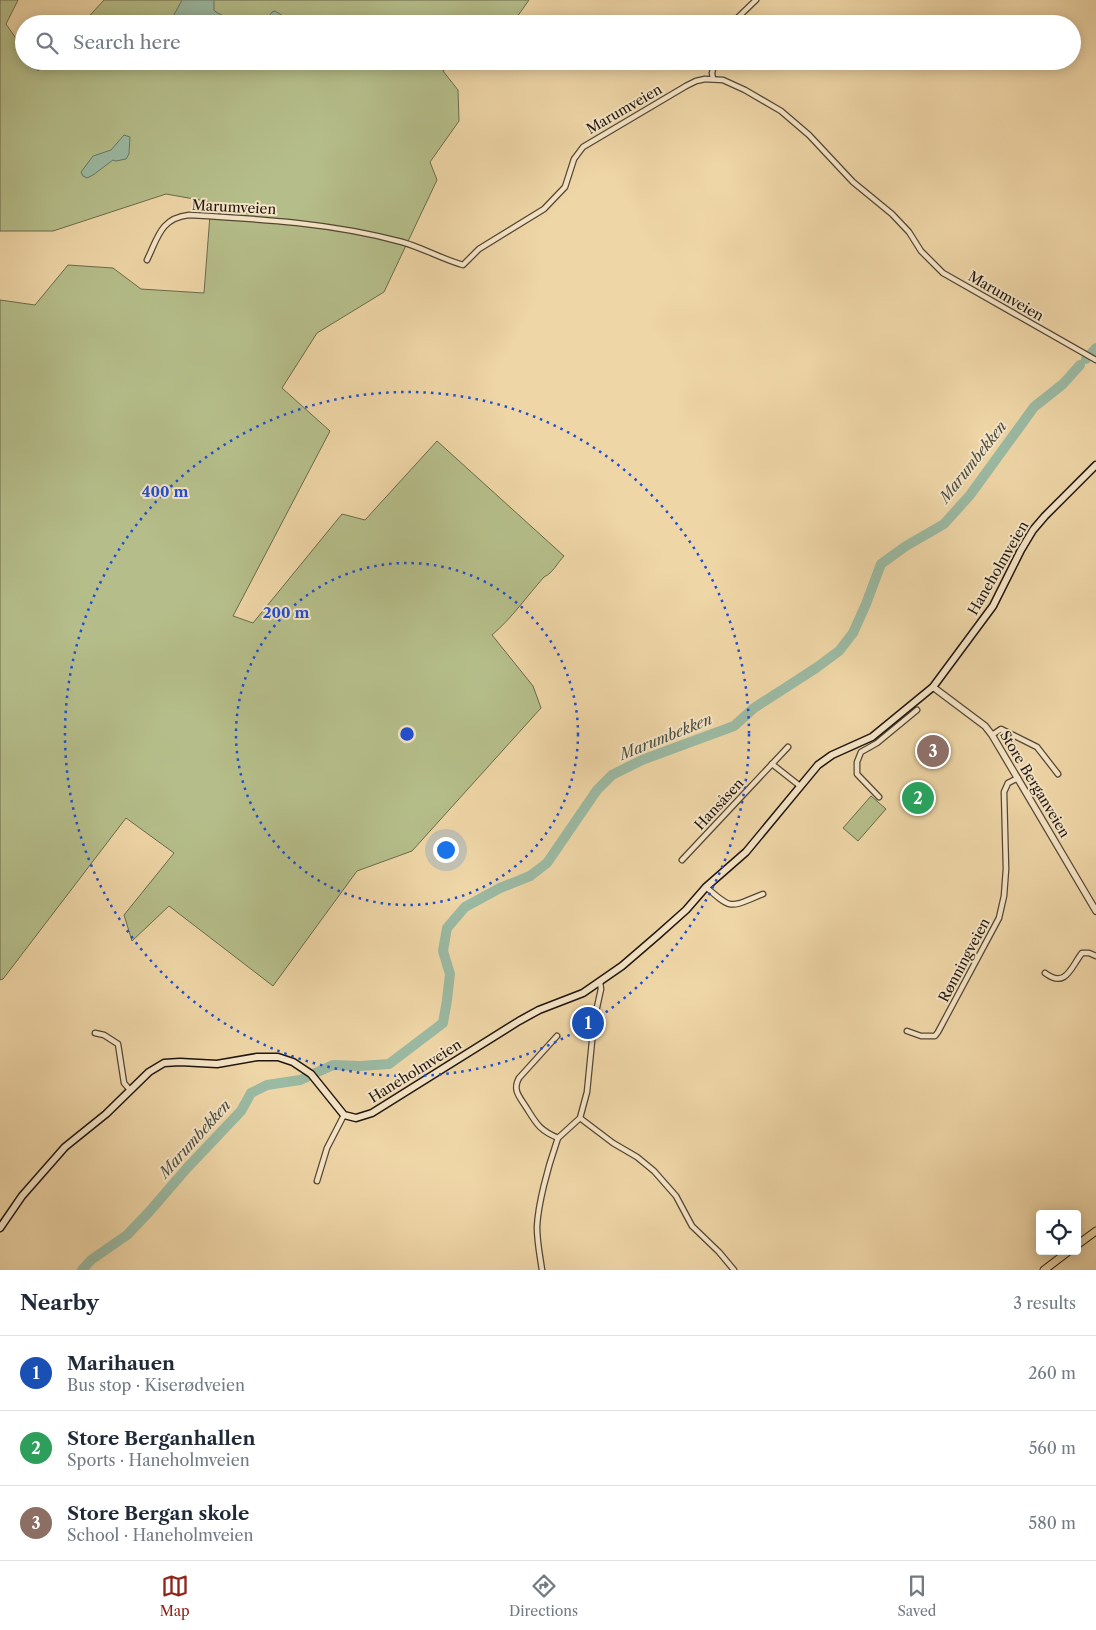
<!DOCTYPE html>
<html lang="en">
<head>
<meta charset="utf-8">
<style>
	body { margin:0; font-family:"Libre Caslon Text",serif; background:#f2f2f3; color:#1f2937 }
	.controls { position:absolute; right:15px; bottom:15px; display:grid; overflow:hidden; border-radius:5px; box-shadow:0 2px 12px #0003 }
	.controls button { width:45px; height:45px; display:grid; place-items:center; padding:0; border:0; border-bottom:1px solid #e0e1e3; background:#fff; color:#1f2937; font:25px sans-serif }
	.you { position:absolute; left:445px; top:849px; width:18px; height:18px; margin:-12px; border:4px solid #fff; border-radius:50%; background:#1a73e8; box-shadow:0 0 0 8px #1a73e833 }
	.badge { display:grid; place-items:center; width:32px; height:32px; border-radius:50%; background:#8f2418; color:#fff; font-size:16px; font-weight:700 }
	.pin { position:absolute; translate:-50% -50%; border:2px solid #fff; box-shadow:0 1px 5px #0006 }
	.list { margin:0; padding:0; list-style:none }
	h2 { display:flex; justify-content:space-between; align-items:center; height:65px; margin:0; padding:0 20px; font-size:21px }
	h2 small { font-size:16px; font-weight:400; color:#747a83 }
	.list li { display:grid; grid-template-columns:32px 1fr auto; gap:15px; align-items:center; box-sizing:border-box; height:75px; padding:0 20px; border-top:1px solid #e0e1e3 }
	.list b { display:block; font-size:19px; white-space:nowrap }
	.list p { margin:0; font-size:16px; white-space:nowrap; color:#747a83 }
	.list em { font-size:16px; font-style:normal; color:#747a83 }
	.icon { flex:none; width:28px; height:28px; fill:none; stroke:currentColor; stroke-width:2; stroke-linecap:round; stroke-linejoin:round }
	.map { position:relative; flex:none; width:1096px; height:1270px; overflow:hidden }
	.search { position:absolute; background:#fff; box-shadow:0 2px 12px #0003; left:15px; right:15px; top:15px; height:55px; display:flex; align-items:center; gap:12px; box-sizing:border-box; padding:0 18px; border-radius:28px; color:#747a83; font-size:19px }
	.sheet { height:290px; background:#fff }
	nav { display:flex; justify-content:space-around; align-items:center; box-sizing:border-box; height:70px; border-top:1px solid #e0e1e3; background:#fff; font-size:14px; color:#747a83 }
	nav a { display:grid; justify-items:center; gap:2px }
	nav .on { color:#8f2418 }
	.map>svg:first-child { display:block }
</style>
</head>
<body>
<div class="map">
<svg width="1096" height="1270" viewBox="0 0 1096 1270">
	<rect width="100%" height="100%" fill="#efd6a7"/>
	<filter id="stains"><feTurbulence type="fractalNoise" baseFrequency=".004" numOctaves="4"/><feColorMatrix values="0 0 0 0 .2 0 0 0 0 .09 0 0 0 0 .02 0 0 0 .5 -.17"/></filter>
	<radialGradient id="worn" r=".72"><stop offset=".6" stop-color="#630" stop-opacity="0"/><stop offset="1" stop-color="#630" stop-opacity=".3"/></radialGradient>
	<g fill="#b5be8a" stroke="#6a6a4c">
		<path d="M0 0H18L6 24 24 50V61H32L38 71 47 61H456L443 71 458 90 459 121 430 162 437 180 384 292 317 333 282 388 330 431 233 616 253 623 342 514 365 520 437 441 564 556C558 562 553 573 544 577 527 596 512 618 492 635L533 686 541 708 412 851 357 871 273 986 169 906 132 941 124 915 174 853 126 818 3 979 0 980V300L35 305 68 265 113 268 141 289 204 293 211 202 166 194 53 231H0Z"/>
		<polygon points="104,0 529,0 512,24 82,24"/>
		<polygon points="871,796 886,809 858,841 843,828"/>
	</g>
	<g fill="#9bbaa3" stroke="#697867">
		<polygon points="182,0 214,0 214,10 216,12 239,24 230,24 213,16 200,24 169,24"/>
		<polygon points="275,11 283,16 287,24 264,24 272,12"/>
		<polygon points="124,135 130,137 129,154 126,159 116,161 113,160 93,175 87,178 83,176 81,172 93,156 111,150"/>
	</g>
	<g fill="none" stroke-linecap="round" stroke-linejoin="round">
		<g stroke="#9bbaa3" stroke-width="10">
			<polyline points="1086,359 1096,348"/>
			<polyline points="82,1270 91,1260 127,1235 149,1212 187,1168 241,1111 251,1093 267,1085 300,1080 333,1065 360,1066 389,1064 443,1023 447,1000 450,974 443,951 447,928 465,907 500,888 530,876 547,863 597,790 612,775 642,760 734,726 754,708 816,668 839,651 853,633 866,604 881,564 906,546 944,524 970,495 1034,407 1063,384 1080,365"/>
		</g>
		<defs>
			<g id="minor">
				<polyline points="731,24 756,0"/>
				<polyline points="713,79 712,73 715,61"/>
				<path d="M147 260C158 237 161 218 189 215 261 219 332 223 402 242 423 248 442 259 463 265L479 249 544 209 565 187 574 159 583 147 686 86 696 81 705 79 723 80 745 90 781 111 809 135 853 182 892 214 909 232 921 251 943 273 1096 360"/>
				<polyline points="992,735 1001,729 1037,747 1058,774"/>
				<polyline points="772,764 800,786"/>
				<polyline points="879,797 857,774 857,762 861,752 877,743 917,710"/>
				<polyline points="682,860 788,747"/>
				<path d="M706 887C733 911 730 907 763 894"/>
				<path d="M1045 973C1066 989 1071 967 1082 953H1089L1096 956"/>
				<polyline points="907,1031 921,1036 935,1036 938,1032 999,918 1004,896 1006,869 1004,792 1008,783 1018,778"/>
				<polyline points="95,1033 104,1035 118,1044 124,1083 130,1090"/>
				<path d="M557 1036 519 1078C513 1089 518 1095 524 1104 536 1122 537 1129 558 1138"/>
				<polyline points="580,1118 613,1143 637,1157 654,1171 676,1196 692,1226 719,1252 734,1270"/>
				<polyline points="317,1181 327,1148 344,1115"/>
				<path d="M542 1270C540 1256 537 1242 537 1227 538 1204 548 1167 556 1144L558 1138 580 1118 587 1092 594 1021 601 989 600 982"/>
			</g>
			<polyline id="tertiary" points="933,687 985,726 992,735 1096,911"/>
			<polyline id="secondary" points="0,1228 22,1196 65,1147 106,1114 149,1072 164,1063 180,1062 217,1064 257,1057 278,1057 293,1062 311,1074 344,1115 356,1118 372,1113 519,1021 539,1010 583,993 622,966 658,935 686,910 706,887 746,852 818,765 832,755 872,737 933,687 993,606 1021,550 1033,530 1045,516 1096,465"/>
			<g id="primary">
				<polyline points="1077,1245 1096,1231"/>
				<polyline points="1044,1270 1069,1251"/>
			</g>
		</defs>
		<use href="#minor" stroke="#534634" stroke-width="7"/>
		<use href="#tertiary" stroke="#534634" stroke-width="8"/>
		<use href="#secondary" stroke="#1f160e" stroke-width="9"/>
		<use href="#primary" stroke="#1f160e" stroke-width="9"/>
		<use href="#minor" stroke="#f5e4c6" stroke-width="4.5"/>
		<use href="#tertiary" stroke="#f5e4c6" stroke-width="5.5"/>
		<use href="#secondary" stroke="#f5e4c6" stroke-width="6"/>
		<use href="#primary" stroke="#efd6a7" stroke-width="7"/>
	</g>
	<g fill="none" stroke="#1d4ed8" stroke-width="2.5" stroke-dasharray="2.5 5">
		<circle cx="407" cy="734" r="171"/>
		<circle cx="407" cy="734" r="342"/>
	</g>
	<g text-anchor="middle" stroke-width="4" stroke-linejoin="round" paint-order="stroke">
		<g font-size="14" fill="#1f160e" stroke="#f5e4c6">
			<text transform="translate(624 109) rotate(-30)" y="5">Marumveien</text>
			<text transform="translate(234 207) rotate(3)" y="5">Marumveien</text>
			<text transform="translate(1006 296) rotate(30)" y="5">Marumveien</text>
			<text transform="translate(998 568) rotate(-60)" y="5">Haneholmveien</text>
			<text transform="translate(1035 784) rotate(59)" y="5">Store Berganveien</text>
			<text transform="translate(719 804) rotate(-47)" y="5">Hansåsen</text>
			<text transform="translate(964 960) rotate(-62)" y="5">Rønningveien</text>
			<text transform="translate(415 1071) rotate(-32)" y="5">Haneholmveien</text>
		</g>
		<g font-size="15" font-style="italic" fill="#4a4f42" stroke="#f5e4c6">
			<text transform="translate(973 462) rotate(-52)" y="5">Marumbekken</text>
			<text transform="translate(666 737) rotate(-22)" y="5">Marumbekken</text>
			<text transform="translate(195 1139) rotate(-48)" y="5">Marumbekken</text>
		</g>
	</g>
	<circle cx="407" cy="734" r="8" fill="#1d4ed8" stroke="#f5e4c6" stroke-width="2.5"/>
	<g font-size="15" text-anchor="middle" font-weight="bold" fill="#1d4ed8" stroke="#f5e4c6" stroke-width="4" stroke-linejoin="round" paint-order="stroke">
		<text x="165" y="497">400 m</text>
		<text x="286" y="618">200 m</text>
	</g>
	<rect width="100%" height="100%" filter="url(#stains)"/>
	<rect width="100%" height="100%" fill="url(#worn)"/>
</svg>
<div class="controls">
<button><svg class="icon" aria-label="locate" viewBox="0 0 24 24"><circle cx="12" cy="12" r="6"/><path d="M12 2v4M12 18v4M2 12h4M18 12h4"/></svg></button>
</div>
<div class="you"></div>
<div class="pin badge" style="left:588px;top:1023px;background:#1a4fb4">1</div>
<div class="pin badge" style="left:918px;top:798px;background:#2e9e5b">2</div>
<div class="pin badge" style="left:933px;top:751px;background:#8d6e63">3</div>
<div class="search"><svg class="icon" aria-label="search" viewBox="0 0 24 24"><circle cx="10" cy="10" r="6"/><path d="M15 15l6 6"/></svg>Search here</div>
</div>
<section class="sheet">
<h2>Nearby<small>3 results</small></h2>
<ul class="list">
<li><span class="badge" style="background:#1a4fb4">1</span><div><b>Marihauen</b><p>Bus stop · Kiserødveien</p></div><em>260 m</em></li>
<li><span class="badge" style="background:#2e9e5b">2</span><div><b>Store Berganhallen</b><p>Sports · Haneholmveien</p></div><em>560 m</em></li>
<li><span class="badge" style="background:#8d6e63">3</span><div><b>Store Bergan skole</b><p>School · Haneholmveien</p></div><em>580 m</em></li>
</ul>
</section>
<nav>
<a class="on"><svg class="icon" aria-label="map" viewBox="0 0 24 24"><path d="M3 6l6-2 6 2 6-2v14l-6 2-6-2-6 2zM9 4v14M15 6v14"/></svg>Map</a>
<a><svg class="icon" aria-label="directions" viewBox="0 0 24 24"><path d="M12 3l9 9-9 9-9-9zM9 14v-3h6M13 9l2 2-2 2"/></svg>Directions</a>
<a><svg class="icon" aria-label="saved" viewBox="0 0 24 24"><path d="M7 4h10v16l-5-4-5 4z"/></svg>Saved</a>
</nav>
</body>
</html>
